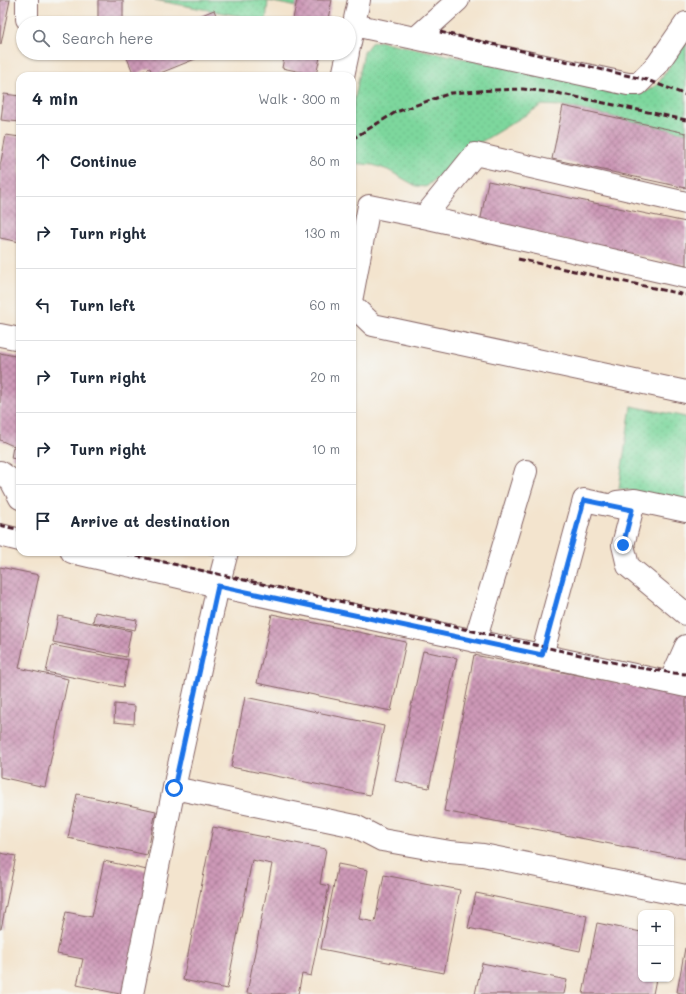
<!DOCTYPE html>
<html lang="en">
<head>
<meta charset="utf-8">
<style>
	body { margin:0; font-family:Mali,sans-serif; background:#f2f2f3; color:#1f2937 }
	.controls { position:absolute; right:12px; bottom:12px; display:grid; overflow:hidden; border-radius:8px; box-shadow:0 1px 3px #0004 }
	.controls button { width:36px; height:36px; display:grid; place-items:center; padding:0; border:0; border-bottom:1px solid #e0e1e3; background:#fff; color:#1f2937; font:20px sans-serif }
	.stop { position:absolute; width:12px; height:12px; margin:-9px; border:3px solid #1a73e8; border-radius:50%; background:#fff }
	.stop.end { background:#1a73e8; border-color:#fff; box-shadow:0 1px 4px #0008 }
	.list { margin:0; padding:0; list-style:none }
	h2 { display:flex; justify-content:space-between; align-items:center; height:52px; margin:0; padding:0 16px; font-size:17px }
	h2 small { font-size:13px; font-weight:400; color:#747a83 }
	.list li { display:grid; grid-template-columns:26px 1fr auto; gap:12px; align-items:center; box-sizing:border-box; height:72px; padding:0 16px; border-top:1px solid #e0e1e3 }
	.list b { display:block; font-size:15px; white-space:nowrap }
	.list em { font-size:13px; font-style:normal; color:#747a83 }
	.icon { flex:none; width:22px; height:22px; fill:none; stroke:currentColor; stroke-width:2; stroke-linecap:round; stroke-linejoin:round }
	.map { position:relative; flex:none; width:686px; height:994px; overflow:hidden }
	.search { position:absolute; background:#fff; box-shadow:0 1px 3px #0004; left:16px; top:16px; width:340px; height:44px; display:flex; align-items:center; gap:10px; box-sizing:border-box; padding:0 14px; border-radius:22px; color:#747a83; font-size:15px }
	.panel { position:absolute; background:#fff; box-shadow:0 1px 3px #0004; left:16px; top:72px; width:340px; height:484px; border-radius:12px }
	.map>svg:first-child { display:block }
</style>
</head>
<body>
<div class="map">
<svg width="686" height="994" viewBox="0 0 686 994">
	<defs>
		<pattern id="grass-dots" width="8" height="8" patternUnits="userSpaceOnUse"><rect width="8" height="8" fill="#7dd79d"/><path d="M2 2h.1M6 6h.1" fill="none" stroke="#6eb887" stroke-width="1.8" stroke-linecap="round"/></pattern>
		<pattern id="building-cross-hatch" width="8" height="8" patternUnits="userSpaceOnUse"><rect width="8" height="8" fill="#cd99b7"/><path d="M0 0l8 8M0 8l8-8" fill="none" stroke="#a87c95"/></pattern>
	</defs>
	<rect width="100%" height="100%" fill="#f6f6f2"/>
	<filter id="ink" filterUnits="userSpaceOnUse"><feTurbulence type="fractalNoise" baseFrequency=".025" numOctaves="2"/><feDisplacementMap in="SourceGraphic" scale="8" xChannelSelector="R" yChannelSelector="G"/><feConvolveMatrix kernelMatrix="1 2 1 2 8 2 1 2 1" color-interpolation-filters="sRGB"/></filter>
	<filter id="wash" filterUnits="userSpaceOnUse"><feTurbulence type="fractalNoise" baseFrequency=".012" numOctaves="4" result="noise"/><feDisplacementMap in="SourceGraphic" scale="16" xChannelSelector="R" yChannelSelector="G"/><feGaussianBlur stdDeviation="0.9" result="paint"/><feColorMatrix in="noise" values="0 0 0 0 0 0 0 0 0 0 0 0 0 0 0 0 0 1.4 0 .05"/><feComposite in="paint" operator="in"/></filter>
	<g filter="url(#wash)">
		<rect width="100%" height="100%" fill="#f3e4ce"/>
		<g fill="url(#grass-dots)" stroke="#647b64">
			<polygon points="155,0 298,0 298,7 268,1 266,21"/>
			<polygon points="686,40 686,133 563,106 542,105 476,145 426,187 416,186 388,170 373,165 352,163 352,112 364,52 371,43 379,41 636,94 647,91 658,84"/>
			<polygon points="631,406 686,417 686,504 619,488"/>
		</g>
		<g id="blocks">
			<g fill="url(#building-cross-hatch)">
				<polygon points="0,0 10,0 1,44 0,44"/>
				<polygon points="98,0 123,0 123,21 111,21 111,23 98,23"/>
				<polygon points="297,0 332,0 327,23 292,23"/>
				<polygon points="214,10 219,23 183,23"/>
				<polygon points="125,53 210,53 153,76 150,68 134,75"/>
				<polygon points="285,53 321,53 316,75 282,68"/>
				<polygon points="4,94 20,96 20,122 1,120"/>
				<polygon points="563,106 686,133 686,188 552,159"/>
				<polygon points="6,135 20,137 20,242 0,238 0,166"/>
				<polygon points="488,181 686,222 686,265 480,223"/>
				<polygon points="0,353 20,357 20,447 11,445 0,440"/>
				<polygon points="13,447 20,449 20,460 11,458"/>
				<polygon points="204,552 217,552 217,555 204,553"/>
				<polygon points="0,567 39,575 19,668 68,679 45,787 0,777"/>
				<polygon points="95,612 137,620 135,630 93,622"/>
				<polygon points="272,614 406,642 391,711 257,683"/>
				<polygon points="58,616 131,631 126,657 53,642"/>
				<polygon points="52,645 128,660 123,687 46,672"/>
				<polygon points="423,651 457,658 429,788 395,781"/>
				<polygon points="474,655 686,696 686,859 444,811"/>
				<polygon points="245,697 384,726 370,795 231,767"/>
				<polygon points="115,704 135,706 134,724 114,722"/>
				<polygon points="77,794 156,811 147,855 68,838"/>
				<polygon points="213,827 326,849 320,884 329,886 311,976 302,974 298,994 255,994 247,993 272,864 252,860 227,989 183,980"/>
				<polygon points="0,853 16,856 1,929 0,929"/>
				<polygon points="104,861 152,871 125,994 120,994 77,985 83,959 57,954 66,912 92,917"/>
				<polygon points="338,864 368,870 359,919 375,922 384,875 460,890 444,973 321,949"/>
				<polygon points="476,893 587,916 580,951 468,928"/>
				<polygon points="597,923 641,932 641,979 656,979 653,994 583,994"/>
				<polygon points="685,948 686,948 686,994 677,992"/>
				<polygon points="482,963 567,980 564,994 475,994"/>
			</g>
		</g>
	</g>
	<g filter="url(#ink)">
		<use href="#blocks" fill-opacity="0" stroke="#856464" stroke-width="1"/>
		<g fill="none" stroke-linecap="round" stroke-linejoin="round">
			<defs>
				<g id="minor">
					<polyline points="27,19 27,0"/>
					<polyline points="354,25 628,84 638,84 657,65 686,23"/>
					<polyline points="416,38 458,0"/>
					<polyline points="349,47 359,0"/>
					<polyline points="343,76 348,53"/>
					<polyline points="686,203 475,154 424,217 686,277"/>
					<polyline points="352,296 369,206 424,217"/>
					<polyline points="352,305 373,325 686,392"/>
					<polyline points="0,335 20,339"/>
					<polyline points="0,472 10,479 20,498"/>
					<polyline points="617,502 635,500 686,511"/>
					<polyline points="0,535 20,540"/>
					<polyline points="72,552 218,586 686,686"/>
					<polyline points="475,641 526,471"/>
					<polyline points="542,655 584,500 632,510 623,545 628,566 686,614"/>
					<polyline points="671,682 674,673 686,646"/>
					<polyline points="174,788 355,826 382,840 450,852 483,855 686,896"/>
					<polyline points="132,994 174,788 218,586 227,552"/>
				</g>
			</defs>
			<use href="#minor" stroke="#856464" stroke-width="24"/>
			<use href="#minor" stroke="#fff" stroke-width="22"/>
			<g stroke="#4a1f2b" stroke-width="3" stroke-dasharray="6 3" stroke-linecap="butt">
				<polyline points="440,32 647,80 686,95"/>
				<polyline points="352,139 396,112 451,93 493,90 523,89 557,93 686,120"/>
				<polyline points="518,259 686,295"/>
				<polyline points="0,525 20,530"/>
				<polyline points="119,552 634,667 674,673 686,674"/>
			</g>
		</g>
	</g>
	<g fill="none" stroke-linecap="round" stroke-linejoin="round" filter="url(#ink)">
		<polyline stroke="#1a73e8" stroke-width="5" points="174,788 218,586 542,655 584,500 632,510 623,545"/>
	</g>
</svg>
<div class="controls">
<button>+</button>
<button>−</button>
</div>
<div class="stop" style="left:174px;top:788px"></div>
<div class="stop end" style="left:623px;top:545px"></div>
<div class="search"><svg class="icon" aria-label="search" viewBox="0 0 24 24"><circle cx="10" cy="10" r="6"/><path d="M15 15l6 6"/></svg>Search here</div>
<section class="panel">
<h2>4 min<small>Walk · 300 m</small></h2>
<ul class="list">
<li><svg class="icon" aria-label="ahead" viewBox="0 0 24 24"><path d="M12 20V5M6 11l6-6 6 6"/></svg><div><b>Continue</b></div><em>80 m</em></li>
<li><svg class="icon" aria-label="right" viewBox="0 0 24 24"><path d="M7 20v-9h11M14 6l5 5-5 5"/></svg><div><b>Turn right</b></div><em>130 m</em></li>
<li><svg class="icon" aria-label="left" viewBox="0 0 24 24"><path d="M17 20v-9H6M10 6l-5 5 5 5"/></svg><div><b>Turn left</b></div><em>60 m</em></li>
<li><svg class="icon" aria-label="right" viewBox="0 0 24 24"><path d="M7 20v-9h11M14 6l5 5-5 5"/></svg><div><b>Turn right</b></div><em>20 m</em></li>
<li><svg class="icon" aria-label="right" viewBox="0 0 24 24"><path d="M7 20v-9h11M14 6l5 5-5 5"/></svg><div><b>Turn right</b></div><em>10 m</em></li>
<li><svg class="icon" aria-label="arrive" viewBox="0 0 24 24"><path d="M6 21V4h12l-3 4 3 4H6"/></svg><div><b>Arrive at destination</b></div></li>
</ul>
</section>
</div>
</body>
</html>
